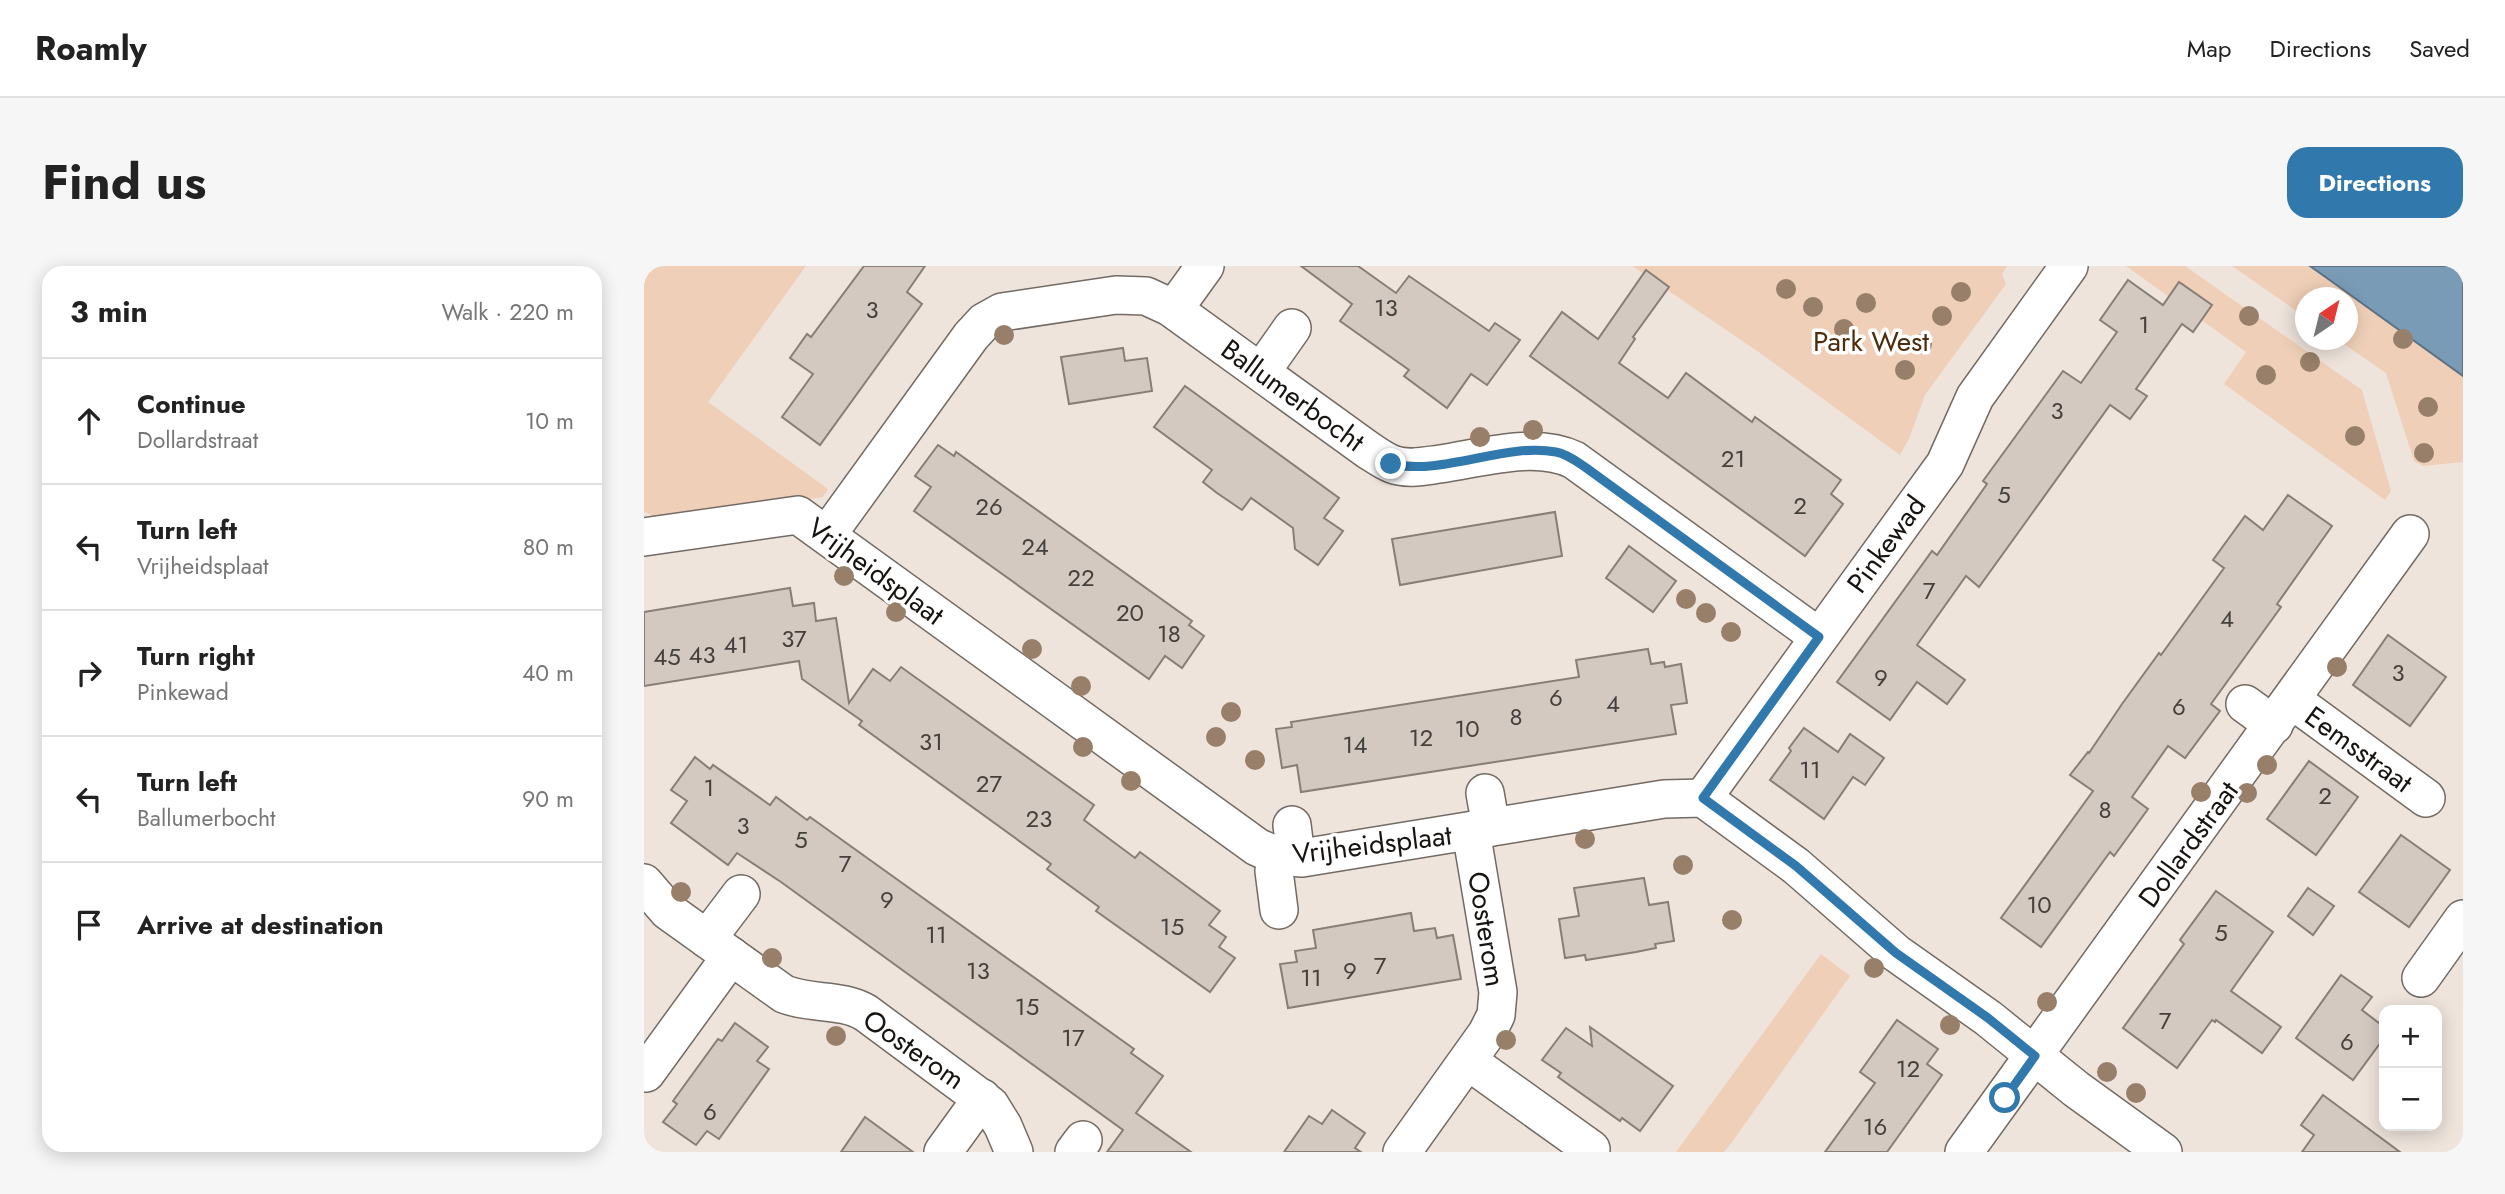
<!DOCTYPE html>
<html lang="en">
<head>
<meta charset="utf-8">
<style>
	body { margin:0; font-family:Jost,sans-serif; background:#f6f6f6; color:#222 }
	.controls { position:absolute; right:21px; bottom:21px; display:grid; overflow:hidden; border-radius:14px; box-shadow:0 4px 18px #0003 }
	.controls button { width:63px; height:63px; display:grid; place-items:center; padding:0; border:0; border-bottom:2px solid #e0e0e0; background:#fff; color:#222; font:35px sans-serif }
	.compass { position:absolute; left:1651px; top:21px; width:63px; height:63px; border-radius:50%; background:#fff; box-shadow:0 4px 18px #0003; rotate:35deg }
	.stop { position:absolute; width:21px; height:21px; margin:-16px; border:5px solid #3179ad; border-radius:50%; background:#fff }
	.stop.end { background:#3179ad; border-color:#fff; box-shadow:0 2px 7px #0008 }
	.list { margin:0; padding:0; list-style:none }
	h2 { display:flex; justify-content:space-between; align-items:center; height:91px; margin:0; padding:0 28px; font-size:30px }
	h2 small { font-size:23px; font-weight:400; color:#767676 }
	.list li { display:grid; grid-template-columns:46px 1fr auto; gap:21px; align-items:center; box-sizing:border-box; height:126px; padding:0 28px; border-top:2px solid #e0e0e0 }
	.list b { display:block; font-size:26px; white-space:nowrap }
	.list p { margin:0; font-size:23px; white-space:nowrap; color:#767676 }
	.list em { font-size:23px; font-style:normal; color:#767676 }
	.icon { flex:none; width:38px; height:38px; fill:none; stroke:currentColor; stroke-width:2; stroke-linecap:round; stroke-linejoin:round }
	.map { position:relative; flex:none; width:1819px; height:886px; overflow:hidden; border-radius:21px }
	header { display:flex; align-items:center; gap:42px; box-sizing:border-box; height:98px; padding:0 35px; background:#fff; border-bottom:2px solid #e0e0e0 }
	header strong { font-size:33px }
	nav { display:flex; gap:38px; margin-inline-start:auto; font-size:24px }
	.intro { display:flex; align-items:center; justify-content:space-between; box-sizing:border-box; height:168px; padding:0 42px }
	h1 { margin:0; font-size:49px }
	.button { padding:18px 32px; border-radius:21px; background:#3179ad; color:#fff; font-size:24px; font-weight:700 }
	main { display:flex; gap:42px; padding:0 42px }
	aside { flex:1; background:#fff; border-radius:21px; box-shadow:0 4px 18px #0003 }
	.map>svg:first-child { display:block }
</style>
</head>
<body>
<header>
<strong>Roamly</strong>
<nav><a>Map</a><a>Directions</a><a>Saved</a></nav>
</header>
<div class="intro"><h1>Find us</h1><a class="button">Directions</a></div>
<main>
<aside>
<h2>3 min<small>Walk · 220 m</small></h2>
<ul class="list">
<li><svg class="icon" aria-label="ahead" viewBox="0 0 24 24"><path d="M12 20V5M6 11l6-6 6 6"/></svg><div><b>Continue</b><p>Dollardstraat</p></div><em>10 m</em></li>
<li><svg class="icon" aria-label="left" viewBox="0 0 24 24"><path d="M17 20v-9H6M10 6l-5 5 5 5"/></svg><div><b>Turn left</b><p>Vrijheidsplaat</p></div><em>80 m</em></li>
<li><svg class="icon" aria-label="right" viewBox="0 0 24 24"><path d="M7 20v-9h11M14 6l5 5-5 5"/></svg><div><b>Turn right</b><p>Pinkewad</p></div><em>40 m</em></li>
<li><svg class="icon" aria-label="left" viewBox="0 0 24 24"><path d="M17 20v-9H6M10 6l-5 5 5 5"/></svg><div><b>Turn left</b><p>Ballumerbocht</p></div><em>90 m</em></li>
<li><svg class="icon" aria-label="arrive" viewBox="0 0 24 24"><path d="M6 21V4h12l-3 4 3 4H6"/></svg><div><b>Arrive at destination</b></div></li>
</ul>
</aside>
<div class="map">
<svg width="1819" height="886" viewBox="0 0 1819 886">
	<rect width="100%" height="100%" fill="#eee4dc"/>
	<g fill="#efcfb7">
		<polygon points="0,0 162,0 64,136 184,223 179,231 31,255 10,251 0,245"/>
		<polygon points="988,0 1363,0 1358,8 1362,18 1281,129 1265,173 1256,189 1116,87"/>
		<polygon points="1482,0 1541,0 1718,124 1747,225 1741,234 1580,118 1602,86"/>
		<polygon points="1588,0 1666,0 1819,110 1819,196 1779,200 1770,195 1742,107 1694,74 1703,74 1703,32 1661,32 1661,51"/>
		<polygon points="1177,688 1206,710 1088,876 1080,886 1032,886"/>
	</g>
	<polygon fill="#799bb6" stroke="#5c7284" stroke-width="2" points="1666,0 1819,0 1819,110 1687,15"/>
	<g fill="#d3c9c1" stroke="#877e77" stroke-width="2">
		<polygon points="220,0 281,0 263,26 278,38 176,179 138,151 169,108 146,92 163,68 167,71"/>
		<polygon points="657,0 714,0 752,27 765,10 845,65 851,57 876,74 843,119 827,108 803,142 760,110 765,104 696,55 708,38"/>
		<polygon points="1002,4 1025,21 989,71 991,73 975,97 1024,132 1042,107 1108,156 1111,151 1197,214 1187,228 1199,238 1161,290 886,90 918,46 954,73"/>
		<polygon points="1484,14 1519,39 1535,16 1568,39 1549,66 1538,58 1492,123 1503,130 1486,153 1466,139 1335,321 1322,310 1273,379 1321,414 1303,438 1273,416 1246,454 1193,416 1288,285 1293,289 1343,218 1339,215 1419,105 1437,117 1473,66 1456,54"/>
		<polygon points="479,82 481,95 503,92 508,125 425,138 417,91"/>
		<polygon points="541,120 695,232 680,252 699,265 674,299 651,283 649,262 607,232 598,244 573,227 559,216 568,204 510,161"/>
		<polygon points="294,179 310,190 312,186 548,355 545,359 560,370 538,402 521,390 505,413 270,245 287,221 271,210"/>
		<polygon points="1644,229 1688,260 1633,338 1637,341 1567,438 1576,445 1541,492 1524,480 1488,531 1504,543 1470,590 1466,586 1397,681 1357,652 1449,525 1426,509 1444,486 1445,487 1478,438 1515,387 1517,389 1580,302 1569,294 1601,250 1619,264"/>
		<polygon points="911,246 918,290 756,319 748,273"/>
		<polygon points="985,280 1032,315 1009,346 962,312"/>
		<polygon points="146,322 149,340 170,337 172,355 192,352 205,437 229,403 246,415 257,401 450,539 440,554 491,592 496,586 576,645 565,659 582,671 575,681 591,692 566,726 452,645 455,641 403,603 407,598 215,459 218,455 158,413 155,395 0,420 0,346"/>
		<polygon points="1744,369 1802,411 1766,460 1709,419"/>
		<polygon points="1004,383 1007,398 1020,396 1021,401 1037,398 1043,437 1027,439 1032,468 657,526 653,499 638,502 632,463 648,461 647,456 935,411 932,394"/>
		<polygon points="1160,462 1194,486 1206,468 1240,492 1221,519 1209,511 1180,553 1126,514 1147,485 1145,482"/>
		<polygon points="51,491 66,503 69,499 126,539 132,531 163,554 166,551 490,783 487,787 519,810 492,847 547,886 463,886 479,864 137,616 93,587 84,599 27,557 43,535 27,524"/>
		<polygon points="1665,495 1714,531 1672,589 1623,553"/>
		<polygon points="1757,569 1806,604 1765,661 1715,626"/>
		<polygon points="1000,612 1005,639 1024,636 1030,675 1011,678 1012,682 992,686 942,694 941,689 921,692 915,653 935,650 930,622"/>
		<polygon points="1664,622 1690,640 1669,669 1644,650"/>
		<polygon points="1572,625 1629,666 1587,725 1637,761 1618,787 1572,754 1571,756 1568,754 1533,802 1479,762 1540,678 1536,674"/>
		<polygon points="767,647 770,665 791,662 793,672 809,669 817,713 644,742 636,698 653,696 651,685 672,682 669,664"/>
		<polygon points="1697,709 1728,731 1718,744 1740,761 1740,772 1709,814 1652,772"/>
		<polygon points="1253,754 1294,783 1283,798 1298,809 1243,886 1181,886 1231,817 1216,806"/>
		<polygon points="91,757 124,781 113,795 125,803 75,873 63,865 52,879 19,856 33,838 29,835 74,773 78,775"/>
		<polygon points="946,761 1029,820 996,865 978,852 976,855 914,811 917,807 898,794 922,762 948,780"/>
		<polygon points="1679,829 1756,886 1658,886 1670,869 1657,859"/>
		<polygon points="688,844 721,867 711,882 717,886 640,886 665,850 678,858"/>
		<polygon points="221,851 269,886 197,886"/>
	</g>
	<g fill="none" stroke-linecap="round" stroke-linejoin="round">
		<defs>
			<g id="minor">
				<polyline points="530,43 561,0"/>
				<polyline points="617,106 648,62"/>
				<path d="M183 269 327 70 340 56 358 46 472 29 502 30 526 41 724 184C732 189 740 195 748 198 763 204 781 200 796 198 838 192 891 175 930 194L1175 371"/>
				<polyline points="0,271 154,249 613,581 633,590 658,592 1020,533 1059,532 1152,600 1252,687 1344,752 1432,823 1519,886"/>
				<polyline points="1648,434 1782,532"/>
				<polyline points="1601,438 1630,459"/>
				<polyline points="841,527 847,561"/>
				<polyline points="1059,532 1301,198 1331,131 1425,0"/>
				<polyline points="648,559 652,591"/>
				<polyline points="633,590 630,605 635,644"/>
				<path d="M0 617 24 645 140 728C167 739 197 732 222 747L346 839 359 860 370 886"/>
				<polyline points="63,673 97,628"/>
				<polyline points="1777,712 1819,653"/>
				<polyline points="824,795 947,883"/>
				<polyline points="2,807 87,690"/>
				<polyline points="299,886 338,832"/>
				<polyline points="430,886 439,874"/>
				<polyline points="758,886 843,767 852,749 854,726 827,565"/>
				<polyline points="1320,886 1766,268"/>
			</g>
		</defs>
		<use href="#minor" stroke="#736a63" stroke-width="40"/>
		<use href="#minor" stroke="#fff" stroke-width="37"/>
	</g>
	<g fill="#977f69">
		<circle cx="1142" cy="23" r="10"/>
		<circle cx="1317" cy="26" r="10"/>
		<circle cx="1222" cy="37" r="10"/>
		<circle cx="1169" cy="41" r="10"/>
		<circle cx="1298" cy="50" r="10"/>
		<circle cx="1605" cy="50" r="10"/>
		<circle cx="1200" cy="63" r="10"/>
		<circle cx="360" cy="69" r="10"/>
		<circle cx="1759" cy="73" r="10"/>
		<circle cx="1278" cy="78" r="10"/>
		<circle cx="1666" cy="96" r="10"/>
		<circle cx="1261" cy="104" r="10"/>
		<circle cx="1622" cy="109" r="10"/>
		<circle cx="1784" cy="141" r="10"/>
		<circle cx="889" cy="164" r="10"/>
		<circle cx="1711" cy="170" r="10"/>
		<circle cx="836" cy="171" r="10"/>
		<circle cx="1780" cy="187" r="10"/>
		<circle cx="200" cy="310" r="10"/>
		<circle cx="1042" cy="333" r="10"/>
		<circle cx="252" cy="346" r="10"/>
		<circle cx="1062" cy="347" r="10"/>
		<circle cx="1087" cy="366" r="10"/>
		<circle cx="388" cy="383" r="10"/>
		<circle cx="1693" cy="401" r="10"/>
		<circle cx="437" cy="420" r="10"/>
		<circle cx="587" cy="446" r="10"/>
		<circle cx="572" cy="471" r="10"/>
		<circle cx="439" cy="481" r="10"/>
		<circle cx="611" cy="494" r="10"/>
		<circle cx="1623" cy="499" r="10"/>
		<circle cx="487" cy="515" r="10"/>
		<circle cx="1557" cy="526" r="10"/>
		<circle cx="1603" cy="527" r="10"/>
		<circle cx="941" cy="573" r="10"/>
		<circle cx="1039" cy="599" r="10"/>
		<circle cx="37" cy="626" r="10"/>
		<circle cx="1088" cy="654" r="10"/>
		<circle cx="128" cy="692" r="10"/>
		<circle cx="1230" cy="702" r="10"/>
		<circle cx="1403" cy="736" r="10"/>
		<circle cx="1306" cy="759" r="10"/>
		<circle cx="192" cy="770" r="10"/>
		<circle cx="862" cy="774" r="10"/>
		<circle cx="1463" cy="806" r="10"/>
		<circle cx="1492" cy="827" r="10"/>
	</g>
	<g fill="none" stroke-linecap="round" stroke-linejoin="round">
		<path stroke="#3179ad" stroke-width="9" d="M747 198C799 210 862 176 912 186 923 188 932 195 941 201L1175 371 1059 532 1152 600 1252 687 1344 752 1391 790 1361 832"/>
	</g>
	<g text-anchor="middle" stroke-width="7" stroke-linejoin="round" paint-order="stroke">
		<g font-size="24" fill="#46403c">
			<text x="742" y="50">13</text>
			<text x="228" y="52">3</text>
			<text x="1500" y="67">1</text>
			<text x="1413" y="153">3</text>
			<text x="1089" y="201">21</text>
			<text x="1360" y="237">5</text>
			<text x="1156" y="248">2</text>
			<text x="345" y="249">26</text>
			<text x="391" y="289">24</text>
			<text x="437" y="320">22</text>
			<text x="1285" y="333">7</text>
			<text x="486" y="355">20</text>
			<text x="1583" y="361">4</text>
			<text x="525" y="376">18</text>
			<text x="150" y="381">37</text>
			<text x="92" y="387">41</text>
			<text x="58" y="397">43</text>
			<text x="23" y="399">45</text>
			<text x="1754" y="415">3</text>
			<text x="1237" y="420">9</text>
			<text x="912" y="440">6</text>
			<text x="969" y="446">4</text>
			<text x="1535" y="449">6</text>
			<text x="872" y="459">8</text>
			<text x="823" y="471">10</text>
			<text x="777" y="480">12</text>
			<text x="287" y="484">31</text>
			<text x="711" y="487">14</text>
			<text x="1166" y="512">11</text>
			<text x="345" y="526">27</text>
			<text x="65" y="530">1</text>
			<text x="1681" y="538">2</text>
			<text x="1461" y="552">8</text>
			<text x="395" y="561">23</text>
			<text x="99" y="568">3</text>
			<text x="157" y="582">5</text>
			<text x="201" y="606">7</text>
			<text x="243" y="642">9</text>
			<text x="1395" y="647">10</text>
			<text x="528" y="669">15</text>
			<text x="1577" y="675">5</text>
			<text x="292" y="677">11</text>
			<text x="736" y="708">7</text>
			<text x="334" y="713">13</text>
			<text x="706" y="713">9</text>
			<text x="667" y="720">11</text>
			<text x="383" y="749">15</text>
			<text x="1521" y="763">7</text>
			<text x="429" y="780">17</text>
			<text x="1703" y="784">6</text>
			<text x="1264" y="811">12</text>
			<text x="66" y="854">6</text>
			<text x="1231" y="869">16</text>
		</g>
		<g font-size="28" fill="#4f2c0b" stroke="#fff">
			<text x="1227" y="85">Park West</text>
		</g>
		<g font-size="28" fill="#171310" stroke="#fff">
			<text transform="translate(649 129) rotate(36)" y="10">Ballumerbocht</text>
			<text transform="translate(1242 278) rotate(-54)" y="10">Pinkewad</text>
			<text transform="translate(232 305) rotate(36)" y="10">Vrijheidsplaat</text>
			<text transform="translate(1715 483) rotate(36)" y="10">Eemsstraat</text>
			<text transform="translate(728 578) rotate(-7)" y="10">Vrijheidsplaat</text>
			<text transform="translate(1544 578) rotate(-54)" y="10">Dollardstraat</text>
			<text transform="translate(843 663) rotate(81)" y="10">Oosterom</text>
			<text transform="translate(270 783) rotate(35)" y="10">Oosterom</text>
		</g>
	</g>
</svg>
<div class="controls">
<button>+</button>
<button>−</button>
</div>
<svg class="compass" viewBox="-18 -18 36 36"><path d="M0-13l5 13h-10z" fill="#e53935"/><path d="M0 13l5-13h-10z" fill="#767676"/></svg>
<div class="stop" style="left:1361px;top:832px"></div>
<div class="stop end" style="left:747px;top:198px"></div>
</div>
</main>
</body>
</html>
